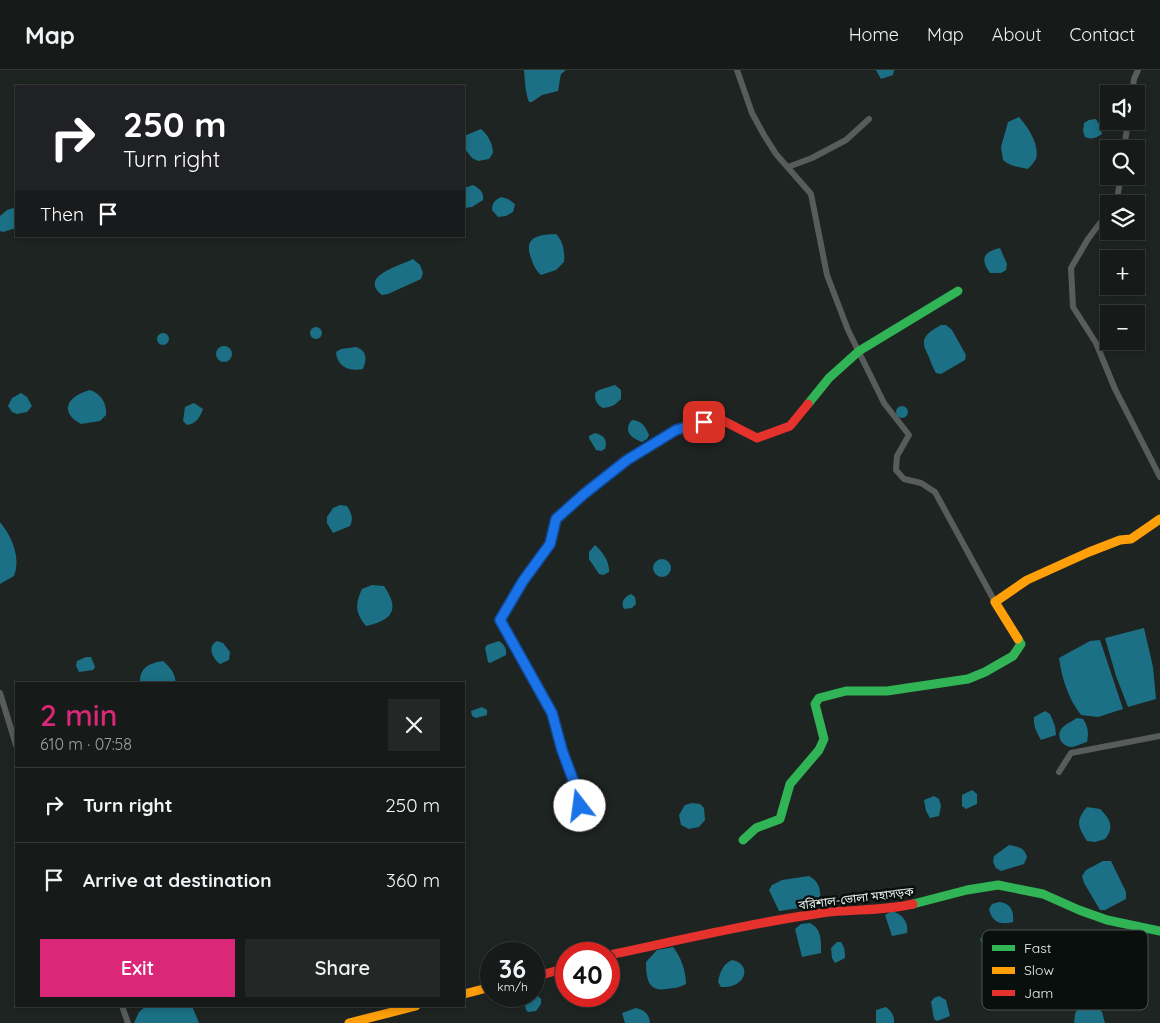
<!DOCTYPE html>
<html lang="en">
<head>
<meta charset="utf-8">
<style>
	:root { --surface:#161b19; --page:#232826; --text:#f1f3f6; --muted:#9ea1a2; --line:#353938; --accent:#db2777 }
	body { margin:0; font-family:Quicksand,"Noto Sans Bengali",sans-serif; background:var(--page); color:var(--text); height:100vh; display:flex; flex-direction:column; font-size:19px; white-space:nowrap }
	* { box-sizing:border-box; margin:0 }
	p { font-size:16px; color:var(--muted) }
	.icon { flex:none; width:28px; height:28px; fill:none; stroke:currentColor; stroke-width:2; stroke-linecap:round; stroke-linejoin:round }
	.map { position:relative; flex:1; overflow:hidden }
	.panel { position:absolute; left:15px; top:612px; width:450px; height:325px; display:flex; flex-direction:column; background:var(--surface); border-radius:0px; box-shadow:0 2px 8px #0003,0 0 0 1px var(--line) }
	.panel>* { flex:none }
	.hud { position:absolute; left:15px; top:15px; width:450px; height:152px; border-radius:0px; box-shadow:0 2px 8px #0003,0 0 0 1px var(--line); background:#202124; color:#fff; overflow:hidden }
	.controls { position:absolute; left:1100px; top:15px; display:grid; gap:10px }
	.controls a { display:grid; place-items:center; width:45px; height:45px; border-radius:0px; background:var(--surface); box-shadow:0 2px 8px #0003,0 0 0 1px var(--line); font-size:25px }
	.speed { position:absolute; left:480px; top:872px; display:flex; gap:10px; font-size:25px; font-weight:700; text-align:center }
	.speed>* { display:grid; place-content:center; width:65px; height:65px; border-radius:50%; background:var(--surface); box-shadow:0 2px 8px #0003,0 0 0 1px var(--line); line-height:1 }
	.speed small { font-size:12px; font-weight:400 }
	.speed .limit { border:8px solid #d22; background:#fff; color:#111 }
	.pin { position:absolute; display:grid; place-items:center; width:42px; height:42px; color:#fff; margin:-21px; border-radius:10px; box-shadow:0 2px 8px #0006 }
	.me { position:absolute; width:55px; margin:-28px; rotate:345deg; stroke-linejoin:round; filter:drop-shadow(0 0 4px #0008) }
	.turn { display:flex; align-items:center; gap:18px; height:105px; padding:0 25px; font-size:22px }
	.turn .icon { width:65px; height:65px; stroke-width:2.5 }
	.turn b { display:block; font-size:35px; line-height:42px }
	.then { display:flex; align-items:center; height:48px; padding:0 25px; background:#0003; gap:10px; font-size:19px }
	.round { display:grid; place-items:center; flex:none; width:52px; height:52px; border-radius:0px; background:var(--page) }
	.summary { display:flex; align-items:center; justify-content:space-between; height:85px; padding:0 25px }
	h1 { font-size:30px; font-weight:600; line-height:38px; color:var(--accent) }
	.button { display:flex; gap:10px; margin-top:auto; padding:10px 25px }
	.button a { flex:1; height:58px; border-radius:0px; background:var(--accent); color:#fff; font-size:20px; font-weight:600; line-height:58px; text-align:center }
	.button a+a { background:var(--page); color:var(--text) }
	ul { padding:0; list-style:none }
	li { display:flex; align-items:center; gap:15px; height:75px; padding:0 25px; border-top:1px solid var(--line) }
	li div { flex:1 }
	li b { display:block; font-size:19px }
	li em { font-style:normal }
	header { display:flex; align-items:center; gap:30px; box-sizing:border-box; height:70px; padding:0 25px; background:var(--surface); border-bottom:1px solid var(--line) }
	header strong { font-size:24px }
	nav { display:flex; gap:28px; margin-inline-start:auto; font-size:18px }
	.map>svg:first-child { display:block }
	.water { fill:#1b7085 }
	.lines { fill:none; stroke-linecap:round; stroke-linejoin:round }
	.street { stroke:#585d5b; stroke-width:6 }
	.fast { stroke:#30b455; stroke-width:9 }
	.slow { stroke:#ff9f0a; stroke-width:9 }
	.jam { stroke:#e5322d; stroke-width:9 }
	.route-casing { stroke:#114b97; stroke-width:12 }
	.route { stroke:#1a73e8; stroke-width:9 }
	.labels { text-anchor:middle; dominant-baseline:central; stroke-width:5; stroke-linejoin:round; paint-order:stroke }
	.street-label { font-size:12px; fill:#e9f1ed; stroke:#090f0d }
	.key { fill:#090f0d; stroke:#4c5350; stroke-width:1 }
	.key-label { font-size:14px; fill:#e9f1ed }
</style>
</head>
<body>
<header>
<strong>Map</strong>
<nav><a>Home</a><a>Map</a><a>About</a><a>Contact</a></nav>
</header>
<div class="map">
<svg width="1160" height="953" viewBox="0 0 1160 953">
	<rect width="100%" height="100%" fill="#1e2421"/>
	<path class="water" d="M524,0H566L561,4L558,21L542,25L532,32H529C525,21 525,11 524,0Z
		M876,0H894L893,5L881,9Z
		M1019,47C1028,57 1040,75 1036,89C1034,92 1031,96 1028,99C1019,97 1011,97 1003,90L1001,77L1008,52Z
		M1096,49L1099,54L1102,64C1096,68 1092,70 1085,67L1083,61L1084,53L1089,50Z
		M481,59C488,65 493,74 493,83L489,89L478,91L472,88L464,78V66Z
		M473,115C480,119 484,122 483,130L472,137L464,138V118Z
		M501,127L508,129L515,134L513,142L506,146L498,147L492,140C492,133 495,130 501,127Z
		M13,138L16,140V158L3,162L0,161V146L7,140Z
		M556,164C563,171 565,181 564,192L556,200L541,205C536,201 533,194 531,188C523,166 539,165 556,164Z
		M1000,178L1007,194L1006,200L1001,203H990C980,189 983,182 1000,178Z
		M413,189L420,195L423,203L421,209L388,224L382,225C358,206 400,196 413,189Z
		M941,255H946L952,260L966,285L965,290L941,304L936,303C933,298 931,293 929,287C919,269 924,265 941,255Z
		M310 263a6 6 0 1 1 12 0a6 6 0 1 1-12 0Z
		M157 269a6 6 0 1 1 12 0a6 6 0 1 1-12 0Z
		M216 284a8 8 0 1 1 16 0a8 8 0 1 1-16 0Z
		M356,277C367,281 367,288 363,299C350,302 337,297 336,282L341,279Z
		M615,315L621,320V329C615,335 612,337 603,338C596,334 595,330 595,323L599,320Z
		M90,320C101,324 107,333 106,345L100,351L81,354C58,341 68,326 90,320Z
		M21,323L27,327L32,336L27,342L17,344L12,342L8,336L12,328Z
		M194,333L203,339C200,347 196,354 187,355L183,351L185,337Z
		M896 342a6 6 0 1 1 12 0a6 6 0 1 1-12 0Z
		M632,350C642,351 645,356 649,365L647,369L642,372C630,368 623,360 632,350Z
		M595,363C603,365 608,369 605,379L601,381L596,380L589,368V366Z
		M340,435L347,436C351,443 354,448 350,456L333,463L327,453V447L333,438Z
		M0,452C12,467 21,487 14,506L0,514Z
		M595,475C602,481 610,492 609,502L603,505L599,504L589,489V482Z
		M653 498a9 9 0 1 1 18 0a9 9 0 1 1-18 0Z
		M372,515L384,516C400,540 393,550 366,556C355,543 355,534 362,519Z
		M631,524L635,527L636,534L632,538L624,539C620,531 625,527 631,524Z
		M1144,558L1153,597L1156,629L1128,637L1116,606L1105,568Z
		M1100,570L1123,639L1098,647L1081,645C1068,628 1062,609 1059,588L1090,571Z
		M217,571L223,573L230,582L229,590L220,594C212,588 207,576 217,571Z
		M499,571C504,574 507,579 506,585L490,593L488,592L485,578L487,575Z
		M86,587H91L95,597L93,600L79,602L76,596L77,591Z
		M163,591C171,598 175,603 176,614H140C139,597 150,593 163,591Z
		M482,637L487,640V645L476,648L472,646L471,641Z
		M1045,641L1050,644L1055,656L1056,665L1041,670C1037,663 1033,656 1034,647Z
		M1077,648L1083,649C1088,656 1089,663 1087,672C1083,673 1077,676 1072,677C1061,677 1055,664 1063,657C1067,653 1073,651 1077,648Z
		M972,720L977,724V734L966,739L962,736V725Z
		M934,726L939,729L941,736L939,746L930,748L926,741L924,730Z
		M692,733L700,734L704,738L705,750L699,757L689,759L681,755L679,745L685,735Z
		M1087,737L1100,739C1110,749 1115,757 1105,769L1095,772L1087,771C1078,757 1075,751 1087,737Z
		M1009,775C1019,777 1024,777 1027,787L1024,794L1001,801L996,798L993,792L994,786Z
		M1103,791H1111L1126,822V829L1105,840H1100L1084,813L1082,806L1086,800Z
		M809,806C821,812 821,823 820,835L779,841L769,820L772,815L782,810Z
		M999,832C1011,833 1014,841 1013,852C1001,855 992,853 989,839L992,834Z
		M892,841C902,844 909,852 907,863L892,866L885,845Z
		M810,853C822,859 821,871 821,883L802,887L795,859L801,854Z
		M990,863L994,864L997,867L998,874L988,880H985L980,869Z
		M837,872H841C845,878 845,882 845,888L835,893L832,888L831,878Z
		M673,877C681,887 686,901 686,914C679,918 674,918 666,919C648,922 646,908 646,892L657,880Z
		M732,890C753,894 746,919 721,917L718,912C720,902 723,894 732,890Z
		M534,924L537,925L541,929V934L536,941L528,942L526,940L524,930L526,926H534Z
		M939,926L946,930L950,946L937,951L934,949L931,932L934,928Z
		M1091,932L1102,942L1105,953H1074L1075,944L1080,934Z
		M146,936H192L199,953H134L139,942Z
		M886,937C891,941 895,946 894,953H876V940Z
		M636,938C645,940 649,944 650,953H625L622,943Z"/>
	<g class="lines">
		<path class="street" d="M737,0L752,43L764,65L776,84L811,124L827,205L848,260L884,333L909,365L897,386L896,400L904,409L921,413L935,422L995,532
			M1132,24L1134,9L1138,0
			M1124,79L1128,51
			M788,97L812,88L846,70L869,49
			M1114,134L1117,129L1121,106
			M1109,141L1088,169L1071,198L1073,237L1096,273L1115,319L1160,407
			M0,623L16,675
			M1059,702L1071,683L1160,666
			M122,936L128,953"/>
		<path class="fast" d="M808,334L829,308L859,281L958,221
			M582,747L579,726L562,680L552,643L500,550L523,511L550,474L556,449L596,414
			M743,770L756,758L780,749L790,714L819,680L824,669L815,634L819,628L846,621H887L968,609L985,602L1013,586L1021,574L1018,569
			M913,834L967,820L998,815L1043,824L1079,840L1107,850L1160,861"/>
		<path class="slow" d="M1018,569L995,532L1027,510L1089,482L1120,470L1131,469L1160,449
			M464,924L491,917
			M349,953L416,936"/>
		<path class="jam" d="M596,414L627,390L676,360L718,348L757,368L790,356L808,334
			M609,885C680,870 751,853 822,843C853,839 883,841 913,834
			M534,907L566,898"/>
	</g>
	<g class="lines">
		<defs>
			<path id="route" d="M580,736L579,726L562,680L552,643L500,550L523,511L550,474L556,449L584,424L627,390L676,360L704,352"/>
		</defs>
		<use href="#route" class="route-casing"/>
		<use href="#route" class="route"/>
	</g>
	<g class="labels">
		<g class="street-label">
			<text transform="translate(856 828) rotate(-7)">বরিশাল-ভোলা মহাসড়ক</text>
		</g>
	</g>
	<rect x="982" y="860" width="166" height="80" rx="8" class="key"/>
	<rect x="992" y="875" width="23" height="6" fill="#30b455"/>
	<rect x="992" y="897" width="23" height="7" fill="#ff9f0a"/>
	<rect x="992" y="920" width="23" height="6" fill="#e5322d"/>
	<g class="key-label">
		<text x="1024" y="883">Fast</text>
		<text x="1024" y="905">Slow</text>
		<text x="1024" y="928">Jam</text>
	</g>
</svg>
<div class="controls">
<a><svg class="icon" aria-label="sound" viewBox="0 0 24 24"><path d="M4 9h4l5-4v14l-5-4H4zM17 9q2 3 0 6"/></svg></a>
<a><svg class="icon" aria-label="search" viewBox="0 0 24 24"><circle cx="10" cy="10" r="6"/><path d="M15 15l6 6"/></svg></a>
<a><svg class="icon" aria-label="layers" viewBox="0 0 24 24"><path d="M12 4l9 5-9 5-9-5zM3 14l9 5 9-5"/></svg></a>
<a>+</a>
<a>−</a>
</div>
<div class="speed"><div>36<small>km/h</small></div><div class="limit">40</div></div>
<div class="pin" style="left:704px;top:352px;background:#d93025"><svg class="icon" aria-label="arrive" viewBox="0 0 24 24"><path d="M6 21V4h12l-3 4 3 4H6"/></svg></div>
<svg class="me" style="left:580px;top:736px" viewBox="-20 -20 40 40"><circle r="19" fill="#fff"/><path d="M0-13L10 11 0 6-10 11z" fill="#1a73e8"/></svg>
<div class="hud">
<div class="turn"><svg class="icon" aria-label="right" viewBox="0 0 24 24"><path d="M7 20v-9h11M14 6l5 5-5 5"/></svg><div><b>250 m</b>Turn right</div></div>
<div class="then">Then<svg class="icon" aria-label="arrive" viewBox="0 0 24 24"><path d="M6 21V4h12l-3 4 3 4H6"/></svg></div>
</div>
<section class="panel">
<div class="summary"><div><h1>2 min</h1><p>610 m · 07:58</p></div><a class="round"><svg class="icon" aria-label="close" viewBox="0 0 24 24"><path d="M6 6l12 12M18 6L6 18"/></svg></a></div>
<ul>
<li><svg class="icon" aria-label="right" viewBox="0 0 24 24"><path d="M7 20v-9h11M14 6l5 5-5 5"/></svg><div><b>Turn right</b></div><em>250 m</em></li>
<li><svg class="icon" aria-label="arrive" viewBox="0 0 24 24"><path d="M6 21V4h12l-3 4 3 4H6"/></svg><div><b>Arrive at destination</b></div><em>360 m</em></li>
</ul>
<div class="button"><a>Exit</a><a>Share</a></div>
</section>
</div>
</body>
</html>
